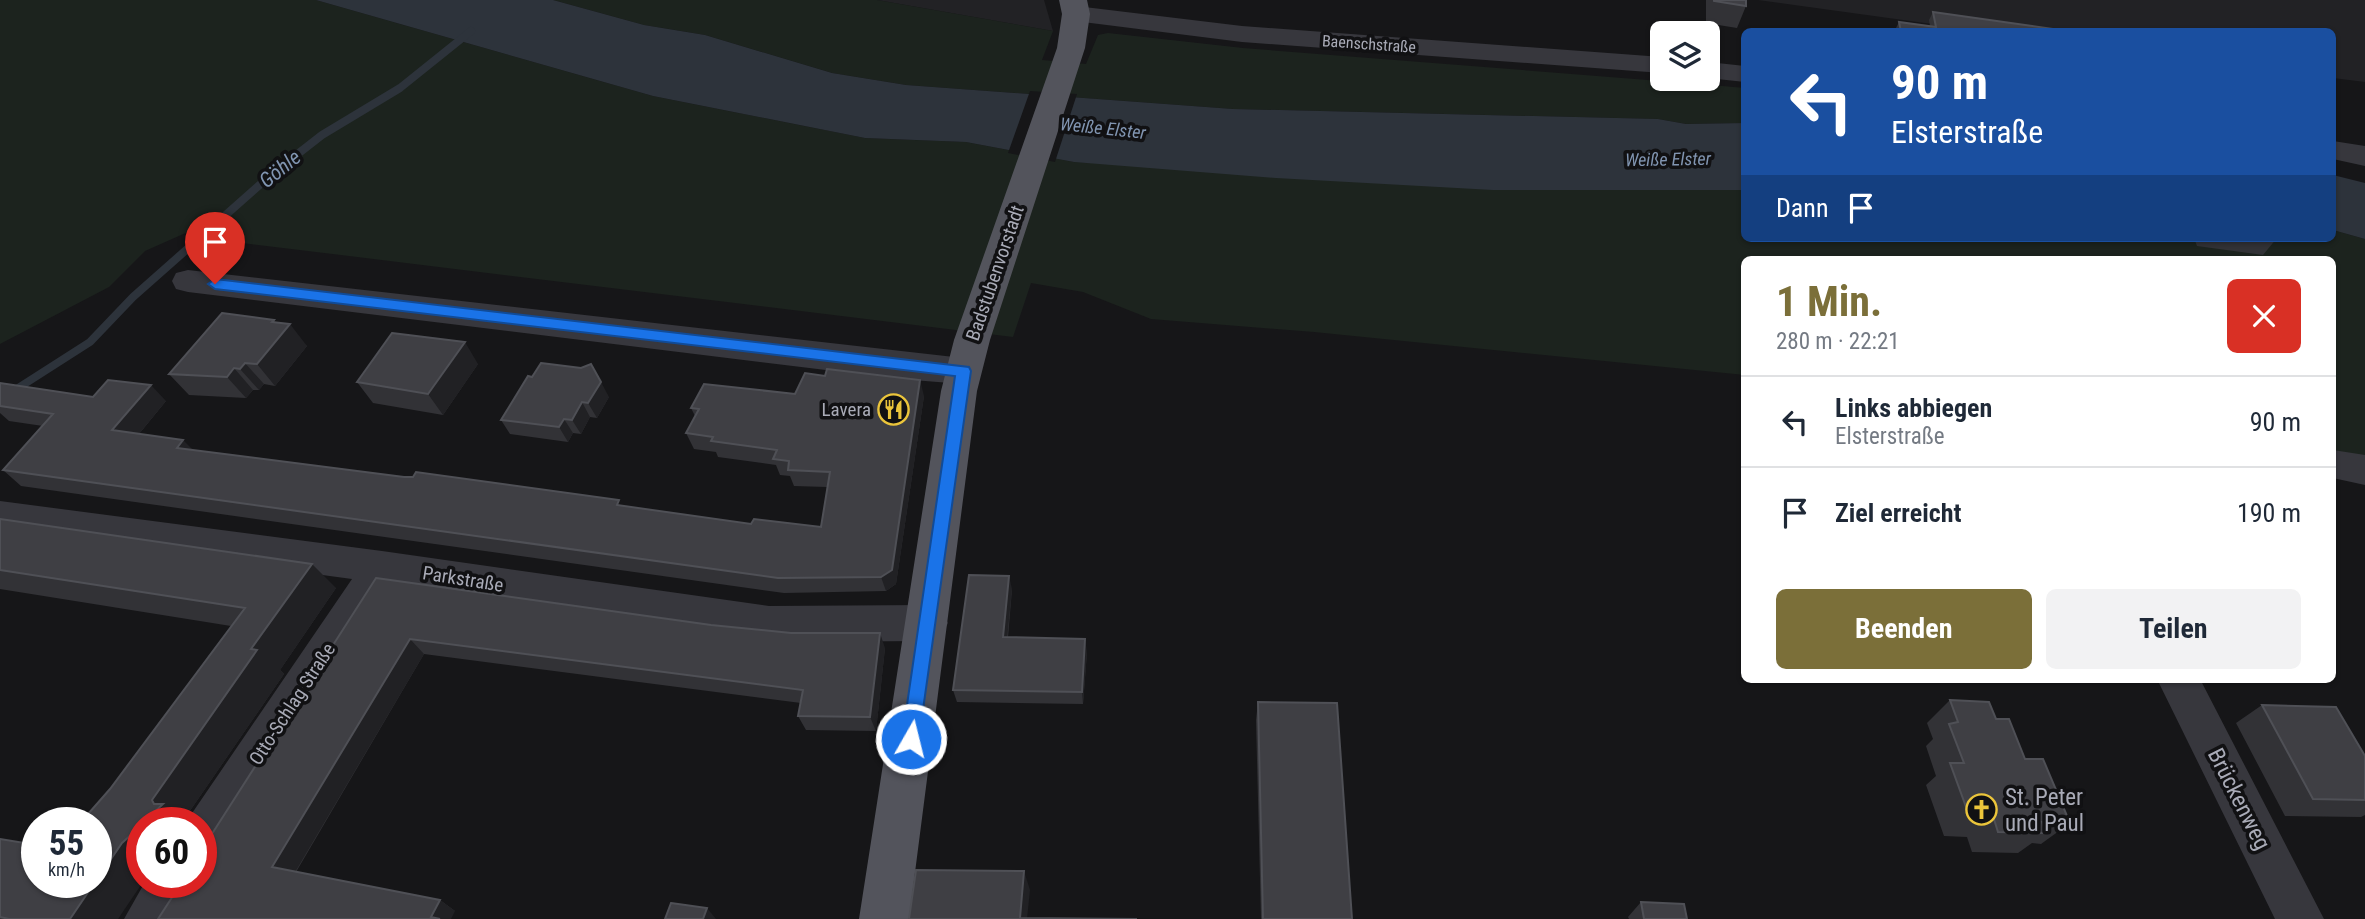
<!DOCTYPE html>
<html lang="de">
<head>
<meta charset="utf-8">
<style>
	:root { --surface:#fff; --page:#f2f2f3; --text:#1f2937; --muted:#747a83; --line:#e0e1e3; --accent:#7b6f39 }
	body { margin:0; font-family:"Roboto Condensed",sans-serif; background:var(--page); color:var(--text); height:100vh; display:flex; flex-direction:column; font-size:26px; white-space:nowrap }
	* { box-sizing:border-box; margin:0 }
	p { font-size:23px; color:var(--muted) }
	.icon { flex:none; width:38px; height:38px; fill:none; stroke:currentColor; stroke-width:2; stroke-linecap:round; stroke-linejoin:round }
	.map { position:relative; flex:1; overflow:hidden }
	.details { position:absolute; left:1741px; top:256px; width:595px; height:427px; display:flex; flex-direction:column; background:var(--surface); border-radius:10px; box-shadow:0 2px 5px #0004 }
	.details>* { flex:none }
	.banner { position:absolute; left:1741px; top:28px; width:595px; height:214px; border-radius:10px; box-shadow:0 2px 5px #0004; background:#1a4fa0; color:#fff; overflow:hidden }
	.buttons { position:absolute; left:1650px; top:21px; display:grid; gap:14px }
	.buttons a { display:grid; place-items:center; width:70px; height:70px; border-radius:10px; background:var(--surface); box-shadow:0 2px 5px #0004; font-size:35px }
	.speed { position:absolute; left:21px; top:807px; display:flex; gap:14px; font-size:35px; font-weight:700; text-align:center }
	.speed>* { display:grid; place-content:center; width:91px; height:91px; border-radius:50%; background:var(--surface); box-shadow:0 2px 5px #0004; line-height:1 }
	.speed small { font-size:18px; font-weight:400 }
	.speed .limit { border:10px solid #d22; background:#fff; color:#111 }
	.pin { position:absolute; display:grid; place-items:center; width:60px; height:60px; color:#fff; margin:-72px -30px; border-radius:50% 50% 50% 0; rotate:-45deg; box-shadow:0 0 7px #0007 }
	.pin .icon { rotate:45deg }
	.me { position:absolute; width:77px; margin:-38px; rotate:8deg; stroke-linejoin:round; filter:drop-shadow(0 0 5px #0008) }
	.turn { display:flex; align-items:center; gap:24px; height:147px; padding:0 35px; font-size:32px }
	.turn .icon { width:91px; height:91px; stroke-width:2.5 }
	.turn b { display:block; font-size:49px; line-height:60px }
	.then { display:flex; align-items:center; height:66px; padding:0 35px; background:#0003; gap:14px; font-size:26px }
	.round { display:grid; place-items:center; flex:none; width:74px; height:74px; border-radius:10px; background:var(--page) }
	.summary { display:flex; align-items:center; justify-content:space-between; height:119px; padding:0 35px }
	h1 { font-size:42px; font-weight:700; line-height:52px; color:var(--accent) }
	.primary-button { display:flex; gap:14px; margin-top:auto; padding:14px 35px }
	.primary-button a { flex:1; height:80px; border-radius:10px; background:var(--accent); color:#fff; font-size:28px; font-weight:700; line-height:80px; text-align:center }
	.primary-button a+a { background:var(--page); color:var(--text) }
	ul { padding:0; list-style:none }
	li { display:flex; align-items:center; gap:21px; height:91px; padding:0 35px; border-top:2px solid var(--line) }
	li div { flex:1 }
	li b { display:block; font-size:26px }
	li em { font-style:normal }
	.map>svg:first-child { display:block }
	.built { fill:#222225 }
	.green { fill:#1c231e }
	.water { fill:#2d333b }
	.pier { fill:#161618 }
	.lines { fill:none; stroke-linecap:round; stroke-linejoin:round }
	.stream-far1 { stroke:#2d333b; stroke-width:8 }
	.stream { stroke:#2d333b; stroke-width:10 }
	.minor { fill:#37373d; fill-rule:evenodd }
	.major { fill:#53545c; fill-rule:evenodd }
	.wall { fill:#323236 }
	.shaded-wall { fill:#212124 }
	.building { fill:#3f3f44; stroke:#4f5056; stroke-width:2 }
	.route { fill:#1a73e8; stroke:#114b97; stroke-width:2 }
	.labels { text-anchor:middle; dominant-baseline:central; stroke-width:7; stroke-linejoin:round; paint-order:stroke }
	.far-street-label { font-size:16px; fill:#a9abb7; stroke:#111113 }
	.far-water-label { font-size:18px; font-style:italic; fill:#8195b1; stroke:#111113 }
	.street-label { font-size:19px; fill:#a9abb7; stroke:#111113 }
	.poi-label { font-size:19px; fill:#a9abb7; stroke:#111113; text-anchor:end }
	.water-label { font-size:21px; font-style:italic; fill:#8195b1; stroke:#111113 }
	.near-poi-label { font-size:23px; fill:#a9abb7; stroke:#111113; text-anchor:start }
	.near-street-label { font-size:23px; fill:#a9abb7; stroke:#111113 }
</style>
</head>
<body>
<div class="map">
<svg width="2365" height="919" viewBox="0 0 2365 919">
	<rect width="100%" height="100%" fill="#161618"/>
	<path class="built" d="M877,0H1044L1053,31Z
		M1758,0H2365V82L2333,78V32H1990Z"/>
	<path class="green" d="M0,0H316L653,96L865,138L966,142L1074,162L1745,190V238H2333V230L2365,239V458L2333,452V259H1745V375L1314,332L1151,319L1083,292L1031,283L1013,337L218,240L190,231L145,251L109,287L0,344Z
		M553,0H877L1053,31L1042,60L1086,64L1098,35L1108,33L1243,48L1711,85L1745,88V123L1686,124L1658,119L1233,109L906,85L832,73L705,35L644,25Z"/>
	<path class="water" d="M316,0H553L644,25L705,35L832,73L906,85L1233,109L1658,119L1686,124L1745,123V190H1493L1276,178L1074,162L966,142L865,138L653,96Z
		M2333,175L2365,183V239L2333,230Z"/>
	<path class="pier" d="M1030,91L1077,94L1055,162L1008,153Z"/>
	<g class="lines">
		<path class="stream-far1" d="M0,394L15,390L90,342L133,297L272,174L322,135L400,88L471,31"/>
		<path class="stream" d="M0,394L4,393"/>
		<path class="minor" d="M1076,6L1242,26L1662,57V73L1242,42L1067,20L1063,14L1067,8Z
			M1708,62L1745,66V82L1708,78Z
			M2333,141L2365,146V166L2333,159Z
			M188,270L963,358L975,362L980,371L975,380L963,384L900,379L188,292L176,289L172,281L176,273Z
			M2333,450L2365,455V485L2333,478Z
			M0,501L382,551L769,606L928,605L942,611L948,623L942,635L928,641L769,642L392,585L217,856L201,862V822H186L352,579L0,531Z
			M2157,679H2200L2324,919H2275Z
			M145,882H196L176,919H124Z"/>
		<path class="major" d="M1059,0H1087L1090,14L1085,48L990,340L977,391L909,919H859L941,391L954,340L1057,48L1062,14Z"/>
	</g>
	<path class="wall" d="M1706,0H1746V6L1737,28L1706,23Z
		M1933,12L2074,32H1895V30L1899,22L1930,26L1929,20Z
		M2194,238H2277L2263,255L2197,246Z
		M276,323L307,346L275,386L264,384L259,390H253L246,398L189,395L169,374Z
		M478,364L443,415L373,403L357,382Z
		M0,383L93,397L166,401L139,434L192,450L623,506L751,524L821,527L827,487L794,486L790,476L780,475L776,465L718,457L716,452L694,449L686,433L695,416L691,408L795,394L924,396L896,584L886,591L784,593L21,486L3,470L43,426L9,421L0,413Z
		M609,397L597,418L590,417L581,434L573,433L568,442L510,434L501,420Z
		M0,519L336,588L280,670L284,674L185,818L192,822H142L118,919H0V839L37,882L110,789L231,626L0,589Z
		M376,578L711,625L885,648L876,731L806,730L798,716L801,703L424,654L296,872L440,900L455,911L158,919Z
		M1012,589L1008,637L1087,652L1083,704L957,702L953,690Z
		M1950,700L1996,719L2070,823L2041,844L2032,843L2018,853L1972,852L1967,837L1944,836L1926,785L1936,776L1926,746L1933,739L1927,723Z
		M1258,702L1352,919H1261L1256,720Z
		M2262,705L2365,756V815L2361,817L2285,816L2236,723Z
		M1641,902L1687,919H1629L1628,917Z"/>
	<path class="shaded-wall" d="M274,320L284,332L290,324L307,346L275,386L257,364L272,322Z
		M465,342L478,364L443,415L428,394Z
		M245,363L264,384L259,390L240,369Z
		M234,368L253,390L246,398L227,377Z
		M920,380L924,396L896,584L886,591L881,577Z
		M601,382L609,397L597,418L588,403Z
		M151,385L166,401L129,446L112,430Z
		M582,402L590,417L581,434L572,420Z
		M564,419L573,433L568,442L559,427Z
		M183,440L199,456L177,448Z
		M312,564L336,588L280,670L284,674L185,818L192,822H144L154,804L152,800L251,649Z
		M1009,576L1012,589L1006,650L1003,637Z
		M880,633L885,648L876,731L870,717Z
		M410,639L424,654L291,879L272,867Z
		M1085,639L1087,652L1083,704L1082,692Z
		M142,825V882H143L118,919H70L122,843Z
		M1024,871L1030,890L1027,919L1020,918Z
		M440,900L455,911L451,919H434L431,917Z
		M707,908L716,919H703Z"/>
	<path class="building" d="M1714,0H1746V6L1714,1Z
		M1933,12L2074,32H1901L1899,22L1936,27Z
		M222,313L274,320L272,322L290,324L257,364L245,363L240,369L234,368L227,377L169,374Z
		M392,333L465,342L428,394L357,382Z
		M541,363L581,368L591,364L601,382L588,403L582,402L572,420L564,419L559,427L501,420L528,376L532,377Z
		M827,369L920,380L892,570L881,577L778,578L3,470L53,414L0,406V383L93,397L108,380L151,385L112,430L183,440L177,448L404,477H413L416,472L619,500L617,505L751,524L754,519L821,527L830,472L788,470L789,461L773,459L777,450L711,441L713,437L686,433L699,409L691,408L704,384L795,394L805,373L825,376Z
		M0,519L312,564L251,649L257,650L152,800L154,804H163L144,822H142V825L122,843L96,881V822H81L110,789L245,608L0,570Z
		M969,575L1009,576L1003,637L1085,639L1082,692L953,690Z
		M376,578L711,625L791,633H880L870,717L798,716L803,690L410,639L272,867L440,900L431,917L440,919H158L182,882H201V851Z
		M1950,700L1989,702L1996,719H2009L2025,759H2043L2070,823L2042,822L2046,833L1998,832L1993,816L1969,815L1950,763H1964L1949,724L1958,722Z
		M1258,702L1337,703L1352,919H1263Z
		M2262,705L2336,707L2365,756V800L2313,799Z
		M0,839L37,845V882H95L70,919H9L0,917Z
		M916,870L1024,871L1020,918L1137,919H909Z
		M1641,902L1684,904L1687,919H1644Z
		M671,903L707,908L703,919H665Z"/>
	<path class="route" d="M215,279L969,367L971,371L918,745L911,748L905,745L902,739L955,376L215,289L208,284Z"/>
	<defs>
		<symbol id="restaurant-ring" viewBox="-11 -11 22 22"><circle r="9.5" fill="#111113" stroke="#ebc53b" stroke-width="1.5"/><path d="M-5-6h1v4h1v-4h1v4h1v-4h1v5L-1.5 .5V6h-2V.5L-5-1ZM5-6V6H3V1.5H1.5Q1.5-4 5-6Z" fill="#ebc53b"/></symbol>
		<symbol id="church-ring" viewBox="-11 -11 22 22"><circle r="9.5" fill="#111113" stroke="#ebc53b" stroke-width="1.5"/><path d="M-1.2-6h2.4v3.5h3.3v2.4h-3.3V6h-2.4V-.1h-3.3v-2.4h3.3Z" fill="#ebc53b"/></symbol>
	</defs>
	<g fill-rule="evenodd">
		<use href="#restaurant-ring" x="876" y="392" width="35" height="35"/>
		<use href="#church-ring" x="1964" y="792" width="35" height="35"/>
	</g>
	<g class="labels">
		<g class="far-street-label">
			<text transform="translate(1369 44) rotate(4)">Baenschstraße</text>
		</g>
		<g class="far-water-label">
			<text transform="translate(1103 128) rotate(6)">Weiße Elster</text>
			<text transform="translate(1668 159) rotate(-1)">Weiße Elster</text>
		</g>
		<g class="street-label">
			<text transform="translate(995 273) rotate(-71)">Badstubenvorstadt</text>
			<text transform="translate(463 579) rotate(9)">Parkstraße</text>
			<text transform="translate(292 704) rotate(-57)">Otto-Schlag Straße</text>
		</g>
		<g class="poi-label">
			<text x="871" y="409">Lavera</text>
		</g>
		<g class="water-label">
			<text transform="translate(280 169) rotate(-39)">Göhle</text>
		</g>
		<g class="near-poi-label">
			<text x="2005" y="797">St. Peter<tspan x="2005" dy="26">und Paul</tspan></text>
		</g>
		<g class="near-street-label">
			<text transform="translate(2239 799) rotate(63)">Brückenweg</text>
		</g>
	</g>
</svg>
<div class="buttons">
<a><svg class="icon" aria-label="layers" viewBox="0 0 24 24"><path d="M12 4l9 5-9 5-9-5zM3 14l9 5 9-5"/></svg></a>
</div>
<div class="speed"><div>55<small>km/h</small></div><div class="limit">60</div></div>
<div class="pin" style="left:215px;top:284px;background:#d93025"><svg class="icon" aria-label="arrive" viewBox="0 0 24 24"><path d="M6 21V4h12l-3 4 3 4H6"/></svg></div>
<svg class="me" style="left:911px;top:739px" viewBox="-20 -20 40 40"><circle r="17" fill="#1a73e8" stroke="#fff" stroke-width="3"/><path d="M0-11L8 9 0 5-8 9z" fill="#fff"/></svg>
<div class="banner">
<div class="turn"><svg class="icon" aria-label="left" viewBox="0 0 24 24"><path d="M17 20v-9H6M10 6l-5 5 5 5"/></svg><div><b>90 m</b>Elsterstraße</div></div>
<div class="then">Dann<svg class="icon" aria-label="arrive" viewBox="0 0 24 24"><path d="M6 21V4h12l-3 4 3 4H6"/></svg></div>
</div>
<section class="details">
<div class="summary"><div><h1>1 Min.</h1><p>280 m · 22:21</p></div><a class="round" style="background:#d93025;color:#fff"><svg class="icon" aria-label="close" viewBox="0 0 24 24"><path d="M6 6l12 12M18 6L6 18"/></svg></a></div>
<ul>
<li><svg class="icon" aria-label="left" viewBox="0 0 24 24"><path d="M17 20v-9H6M10 6l-5 5 5 5"/></svg><div><b>Links abbiegen</b><p>Elsterstraße</p></div><em>90 m</em></li>
<li><svg class="icon" aria-label="arrive" viewBox="0 0 24 24"><path d="M6 21V4h12l-3 4 3 4H6"/></svg><div><b>Ziel erreicht</b></div><em>190 m</em></li>
</ul>
<div class="primary-button"><a>Beenden</a><a>Teilen</a></div>
</section>
</div>
</body>
</html>
